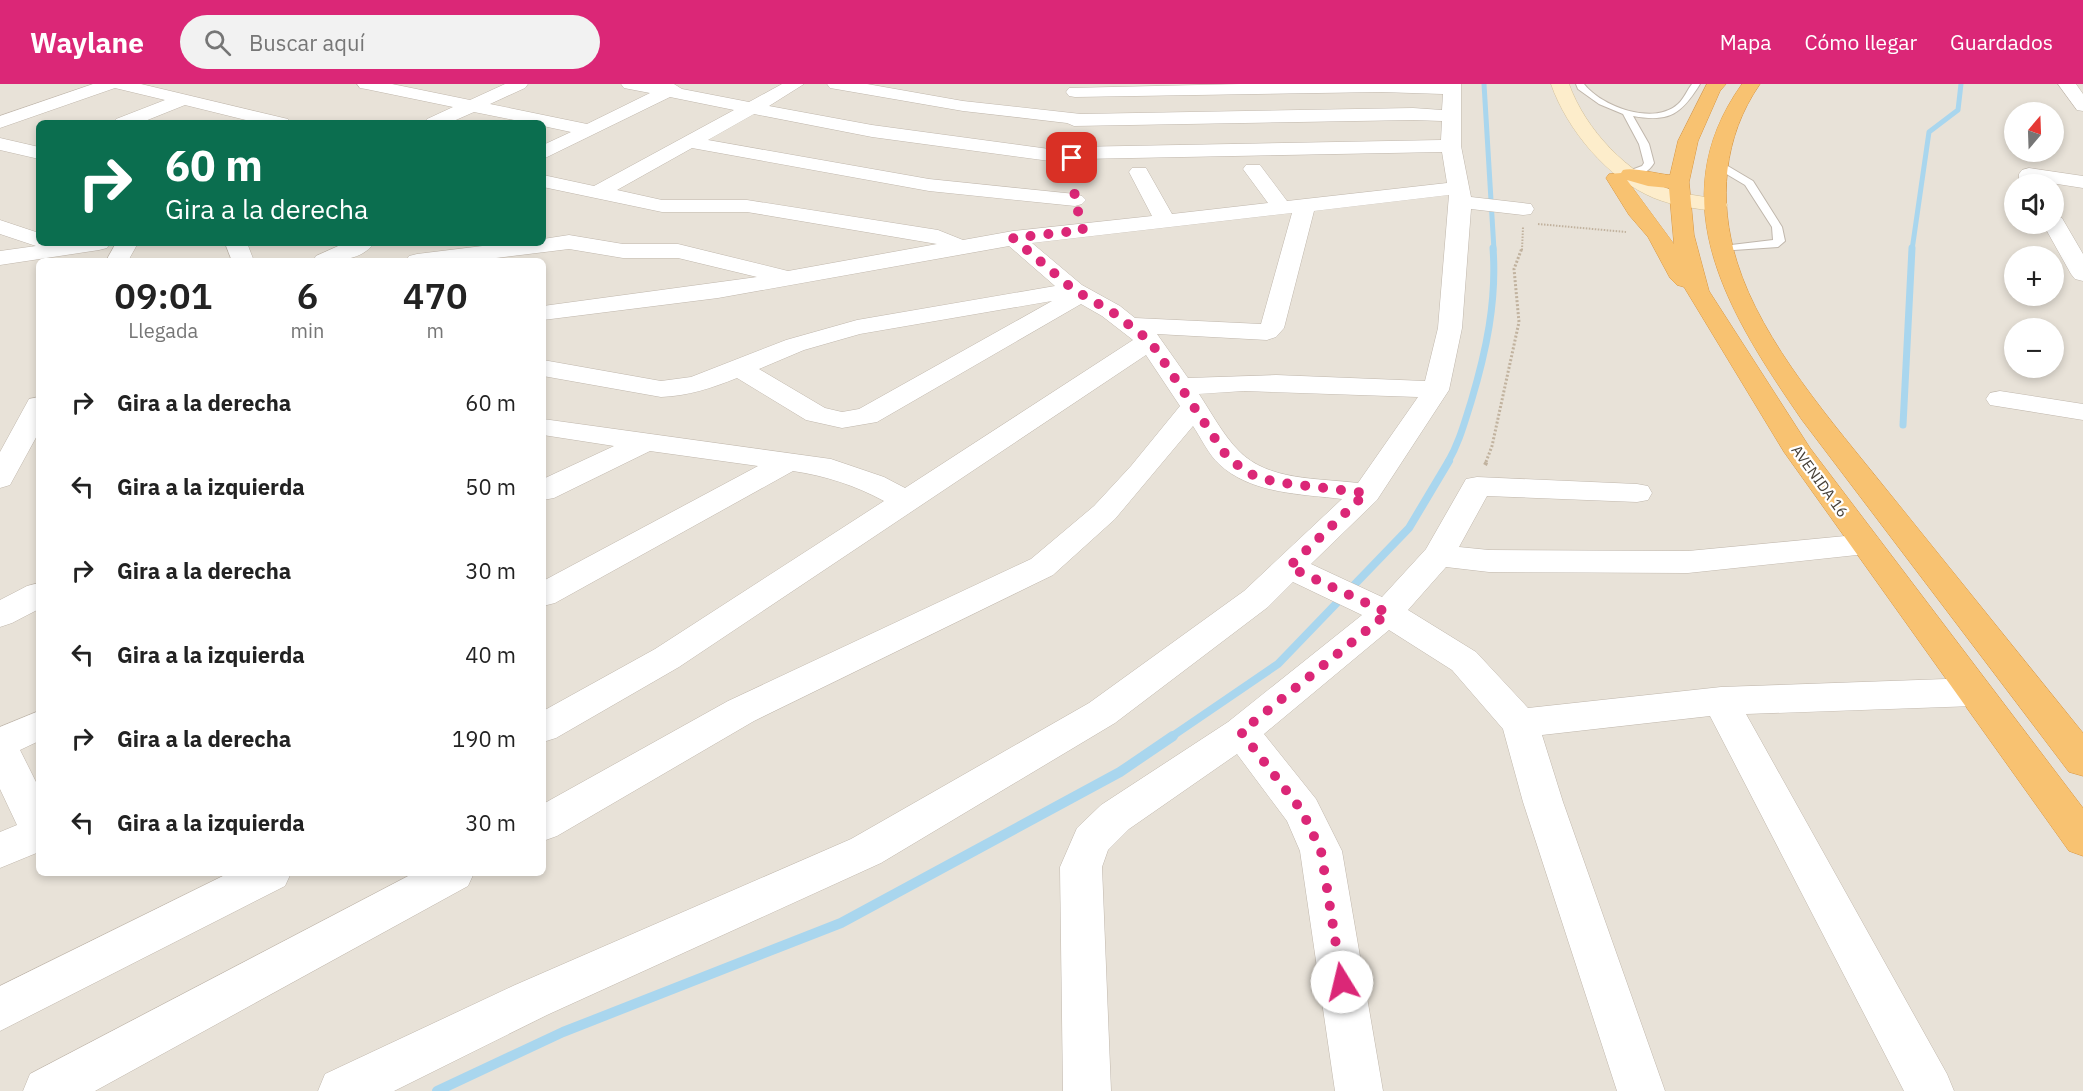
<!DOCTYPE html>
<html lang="es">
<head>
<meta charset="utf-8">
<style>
	:root { --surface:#fff; --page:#f2f2f2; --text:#222; --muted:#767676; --accent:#db2777 }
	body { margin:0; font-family:"IBM Plex Sans",sans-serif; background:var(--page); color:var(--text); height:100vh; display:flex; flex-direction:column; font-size:22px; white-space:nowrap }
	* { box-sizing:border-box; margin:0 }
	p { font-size:20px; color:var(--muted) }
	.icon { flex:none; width:33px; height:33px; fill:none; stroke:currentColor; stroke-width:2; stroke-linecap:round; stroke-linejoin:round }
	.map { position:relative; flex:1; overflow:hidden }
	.sheet { position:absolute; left:36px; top:174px; width:510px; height:618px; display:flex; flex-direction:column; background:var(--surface); border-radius:9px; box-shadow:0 3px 9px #0003 }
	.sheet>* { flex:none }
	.guide { position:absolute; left:36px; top:36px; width:510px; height:126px; border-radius:9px; box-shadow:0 3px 9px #0003; background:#0b6e4f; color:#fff; overflow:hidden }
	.needle { width:39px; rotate:19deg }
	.fabs { position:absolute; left:2004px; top:18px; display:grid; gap:12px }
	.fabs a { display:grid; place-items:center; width:60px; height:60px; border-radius:50%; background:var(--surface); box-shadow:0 3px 9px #0003; font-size:30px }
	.pin { position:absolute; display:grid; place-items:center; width:51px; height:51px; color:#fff; margin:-26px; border-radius:12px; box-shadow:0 3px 9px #0006 }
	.me { position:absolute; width:66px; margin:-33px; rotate:351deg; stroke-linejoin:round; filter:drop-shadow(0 0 4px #0008) }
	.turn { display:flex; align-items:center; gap:21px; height:126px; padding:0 30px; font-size:27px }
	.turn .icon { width:78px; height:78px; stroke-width:2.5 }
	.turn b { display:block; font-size:42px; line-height:51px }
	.eta { display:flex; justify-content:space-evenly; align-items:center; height:102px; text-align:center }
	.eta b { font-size:36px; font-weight:600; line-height:42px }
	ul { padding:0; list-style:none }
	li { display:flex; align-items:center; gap:18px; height:84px; padding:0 30px }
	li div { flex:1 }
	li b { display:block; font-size:22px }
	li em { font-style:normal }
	header { display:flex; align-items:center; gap:36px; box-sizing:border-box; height:84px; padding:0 30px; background:var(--accent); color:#fff }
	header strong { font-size:28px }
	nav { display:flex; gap:33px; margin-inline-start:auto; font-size:21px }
	.search { width:420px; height:54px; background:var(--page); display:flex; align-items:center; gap:15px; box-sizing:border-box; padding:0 21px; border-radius:33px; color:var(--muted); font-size:22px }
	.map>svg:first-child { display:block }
	.residential { fill:#e8e2d8; fill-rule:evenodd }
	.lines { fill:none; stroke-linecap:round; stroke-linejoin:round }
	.stream-far3 { stroke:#a9d6ee; stroke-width:5 }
	.stream-far2 { stroke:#a9d6ee; stroke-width:7 }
	.stream-far1 { stroke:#a9d6ee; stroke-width:8 }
	.stream { stroke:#a9d6ee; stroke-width:10 }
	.lane-casing { stroke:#c0b7ac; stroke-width:2 }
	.street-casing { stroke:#c0b7ac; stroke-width:1 }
	.secondary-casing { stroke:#d2c09b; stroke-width:1 }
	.highway-casing { stroke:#d89640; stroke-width:1 }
	.path-far2 { stroke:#c1b29e; stroke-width:2; stroke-dasharray:1.5 1.5; stroke-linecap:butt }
	.path-far1 { stroke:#c1b29e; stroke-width:3; stroke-dasharray:2 2; stroke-linecap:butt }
	.path { stroke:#c1b29e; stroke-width:4; stroke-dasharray:3 3; stroke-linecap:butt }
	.lane { fill:#fff; fill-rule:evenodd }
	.street { fill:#fff; fill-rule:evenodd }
	.secondary { fill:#fdedcb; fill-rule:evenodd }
	.highway { fill:#f8c271; fill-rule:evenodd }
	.route { stroke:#db2777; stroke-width:10; stroke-dasharray:0 18 }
	.labels { text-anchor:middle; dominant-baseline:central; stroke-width:4.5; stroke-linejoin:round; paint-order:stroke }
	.street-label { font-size:15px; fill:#484138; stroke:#fff }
</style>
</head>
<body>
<header>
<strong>Waylane</strong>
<div class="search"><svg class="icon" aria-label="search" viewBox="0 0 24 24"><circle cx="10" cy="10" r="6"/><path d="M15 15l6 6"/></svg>Buscar aquí</div>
<nav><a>Mapa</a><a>Cómo llegar</a><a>Guardados</a></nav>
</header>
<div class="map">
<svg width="2083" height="1007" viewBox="0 0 2083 1007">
	<rect width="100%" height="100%" fill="#f4f0ea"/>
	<path class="residential" d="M0,0H2083V1007H0ZM2014,28H2054V68H2014ZM39,39H543V159H39ZM2014,100H2054V140H2014ZM2014,172H2054V212H2014ZM39,177H543V789H39ZM2014,244H2054V284H2014Z"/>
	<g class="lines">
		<path class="stream-far3" d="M1484,0L1494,166
			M1912,166L1929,48L1958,26L1961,0"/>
		<path class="stream-far2" d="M1903,341L1912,164
			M1448,378C1459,359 1464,340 1471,318C1486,268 1497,217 1493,164"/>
		<path class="stream-far1" d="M1171,653L1278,580L1409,444L1449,377"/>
		<path class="stream" d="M437,1007L563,948L841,839L1120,688L1173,652"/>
		<defs>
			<path id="lane" d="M1576,0H1584C1602,23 1654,42 1678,20C1684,15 1687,6 1692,0H1700C1682,29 1670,39 1633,32L1649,60L1654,79C1649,88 1637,94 1626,92V88L1642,82L1644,79L1639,60L1623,30L1599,20L1578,5Z
				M1713,78H1721L1753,97L1782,143L1785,157L1778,163L1719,167L1717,165L1723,162L1773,156L1772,143L1745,101L1713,82Z"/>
			<path id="street" d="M93,0H141L288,35L290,39H258L185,21L140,39H114L116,35L165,16L115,4L0,44V32Z
				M357,0H392L470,16L505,0H528L525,4L490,20L587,40L650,9L624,4L621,0H674L682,5L749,18L782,0H804L769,22L872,41L1064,67L1072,63L1441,56L1442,37L1413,36L1074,42L1067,39L963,27L836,5L830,4L827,0H867L963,17L1081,30L1413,24L1442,26L1443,10L1381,8L1075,13L1069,12L1066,8L1069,4L1241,0H1461V62L1471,113L1523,119L1531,120L1534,125L1531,130L1523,131L1471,125L1462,244L1449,306L1377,416L1311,480L1382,513L1426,465L1466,395L1477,393L1637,400L1648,402L1652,409L1648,416L1637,418L1487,412L1459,463L1489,466L1688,467L1866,450L1877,453L1882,460L1877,467L1866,470L1688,489L1489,488L1446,483L1408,526L1476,568L1528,624L1721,603L1974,594L1987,598L1992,608L1987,618L1974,622L1746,630L1947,990L1954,1007H1904L1710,632L1542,651L1563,718L1665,1007H1617L1523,718L1503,645L1452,586L1389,546L1264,650L1316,715L1342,767L1383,1007H1335L1300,767L1287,737L1237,670L1129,745L1108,766L1102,783L1111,1007H1063L1060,783L1077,744L1101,721L1228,638L1362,531L1293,498L1268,523L1115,639L881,779L547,931L394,1007H318L325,990L515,901L851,755L1089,619L1244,507L1342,415C1301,410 1251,410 1219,380C1209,371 1201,354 1193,342L1115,435L1053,491L754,637L557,752L543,757V720L728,617L1031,475L1094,422L1131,382L1180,322L1146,271L679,583L556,654L543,658V627L655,565L884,417C854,401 826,392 793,387L555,519L543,522V497L758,382L650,367L554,414L543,416V395L614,362L543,351V335L831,375L884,393L905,404L1133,256L1102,232L1081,220L877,338L842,344L806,336L737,294C712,304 688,312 661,313L543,292V276L661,297L691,293L786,256L857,236L1055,202L1009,162L718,214L543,236V222L757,193L678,174H623L569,165L472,177H406L409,172L417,170L507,159H543V155L569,151L623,160H678L788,187L937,160L747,128H662L543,103V91L594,102L734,26L670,13L543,75V61L571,48L543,42V39H529L474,28L449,39H425L427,35L453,23L366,5L360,4ZM754,30L872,53L1072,80L1079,78L1081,75L1442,68L1447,99L1287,117L1260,81H1246L1243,85L1268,119L1172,130L1146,84H1132L1129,88L1152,132L1013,147L963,156L938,146L747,116H662L617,106L692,64L929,107L1075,122L1082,120L1086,116L1082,112L1075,110L929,95L708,56ZM1449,111L1438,244L1425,297L1276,291L1188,294L1157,250L1267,256L1276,253L1284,244L1314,127ZM1292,129L1261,240L1135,234L1120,222L1082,201L1032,159ZM1052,217L859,325L842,328L825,324L759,285L804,266L860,250ZM1244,307L1418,313L1358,399C1319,394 1268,397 1239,367C1223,351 1211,328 1199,310Z
				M2058,0H2076L2083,10V27L2077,26Z
				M0,54L39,63V75L0,66Z
				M2029,84L2083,92V104L2038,97L2037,100H2019V90L2022,86Z
				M2054,132L2062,134L2083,170V197L2075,195L2071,190L2043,140H2054Z
				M0,136L39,149V159H110L107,164L99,166L0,181V167L36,162L0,150Z
				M116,159H138L128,177H106Z
				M225,159H247L254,177H232Z
				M345,159H374C361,178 333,177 313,177L316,172Z
				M2000,307L2083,320V336L1990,321L1986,315L1990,309Z
				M39,313V348L10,401L0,404V368L29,315Z
				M39,499V525L12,539L0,543V516L27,502Z
				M39,627V657L20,666L39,704V768L0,784V748L17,741L0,705V643Z
				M229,789H291L285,802L0,947V902Z
				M414,789H474L468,802L95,1007H23L30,990Z"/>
			<path id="secondary" d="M1551,0H1569C1585,45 1628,91 1674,107C1690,112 1708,112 1724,117L1728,121L1724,125L1717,127C1696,125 1674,122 1654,114C1608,95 1567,46 1551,0Z"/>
			<path id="highway" d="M1707,0H1726L1720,7L1698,57L1689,98L1694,151L1709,207L1810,364L2083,724V772L2069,767L1784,368L1684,203L1677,201L1670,194L1648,153L1629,131L1606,94L1609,90L1621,89L1623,86C1633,83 1657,90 1670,91L1678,57ZM1627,96L1648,102L1669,104L1674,160Z
				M1742,0H1760C1723,53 1718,117 1737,178C1762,259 1834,340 1886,405C1952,486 2017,568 2083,649V692L2069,688L1802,336C1732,234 1657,119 1742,0Z"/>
		</defs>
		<use href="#lane" class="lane-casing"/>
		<use href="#street" class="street-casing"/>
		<use href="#secondary" class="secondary-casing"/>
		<use href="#highway" class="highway-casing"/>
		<path class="path-far2" d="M1538,140L1626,148
			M1522,166L1523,143"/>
		<path class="path-far1" d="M1486,378L1492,362L1519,238L1514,185L1522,164"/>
		<path class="path" d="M1485,381L1487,377"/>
		<use href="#lane" class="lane"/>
		<use href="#street" class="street"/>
		<use href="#secondary" class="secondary"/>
		<use href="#highway" class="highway"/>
	</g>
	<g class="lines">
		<path class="route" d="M1072,74L1075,116L1083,146L1013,154L1074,206L1111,227L1150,257L1228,374L1250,390L1275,398L1366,409L1289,483L1388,529L1241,648L1302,727L1321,767L1342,898"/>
	</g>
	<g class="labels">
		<g class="street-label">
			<text transform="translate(1820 397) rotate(54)">AVENIDA 16</text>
		</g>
	</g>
</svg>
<div class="fabs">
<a><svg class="needle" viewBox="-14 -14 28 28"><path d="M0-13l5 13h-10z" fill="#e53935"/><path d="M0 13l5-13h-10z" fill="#767676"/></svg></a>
<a><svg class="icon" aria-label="sound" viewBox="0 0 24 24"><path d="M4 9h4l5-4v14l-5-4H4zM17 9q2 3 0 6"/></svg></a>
<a>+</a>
<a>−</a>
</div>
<div class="pin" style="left:1072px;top:74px;background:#d93025"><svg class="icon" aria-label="arrive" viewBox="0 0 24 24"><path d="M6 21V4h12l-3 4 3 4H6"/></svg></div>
<svg class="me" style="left:1342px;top:898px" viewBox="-20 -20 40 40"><circle r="19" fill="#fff"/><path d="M0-13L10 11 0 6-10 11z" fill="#db2777"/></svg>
<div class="guide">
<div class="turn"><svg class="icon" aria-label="right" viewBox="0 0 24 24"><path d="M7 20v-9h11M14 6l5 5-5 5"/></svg><div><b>60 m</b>Gira a la derecha</div></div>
</div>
<section class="sheet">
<div class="eta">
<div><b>09:01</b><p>Llegada</p></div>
<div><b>6</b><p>min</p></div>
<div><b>470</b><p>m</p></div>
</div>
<ul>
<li><svg class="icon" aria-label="right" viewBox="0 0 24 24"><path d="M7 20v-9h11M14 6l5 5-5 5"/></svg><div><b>Gira a la derecha</b></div><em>60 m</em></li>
<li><svg class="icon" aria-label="left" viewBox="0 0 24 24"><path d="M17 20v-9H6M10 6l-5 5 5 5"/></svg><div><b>Gira a la izquierda</b></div><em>50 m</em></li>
<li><svg class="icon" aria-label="right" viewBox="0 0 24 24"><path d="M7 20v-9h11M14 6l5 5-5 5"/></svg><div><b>Gira a la derecha</b></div><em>30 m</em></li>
<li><svg class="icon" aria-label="left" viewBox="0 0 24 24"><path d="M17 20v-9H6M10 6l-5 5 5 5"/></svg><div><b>Gira a la izquierda</b></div><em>40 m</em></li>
<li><svg class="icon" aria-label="right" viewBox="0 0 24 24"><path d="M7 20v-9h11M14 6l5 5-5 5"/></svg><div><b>Gira a la derecha</b></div><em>190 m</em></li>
<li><svg class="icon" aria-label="left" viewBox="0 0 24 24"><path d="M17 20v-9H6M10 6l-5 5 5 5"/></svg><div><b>Gira a la izquierda</b></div><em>30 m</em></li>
</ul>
</section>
</div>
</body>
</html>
